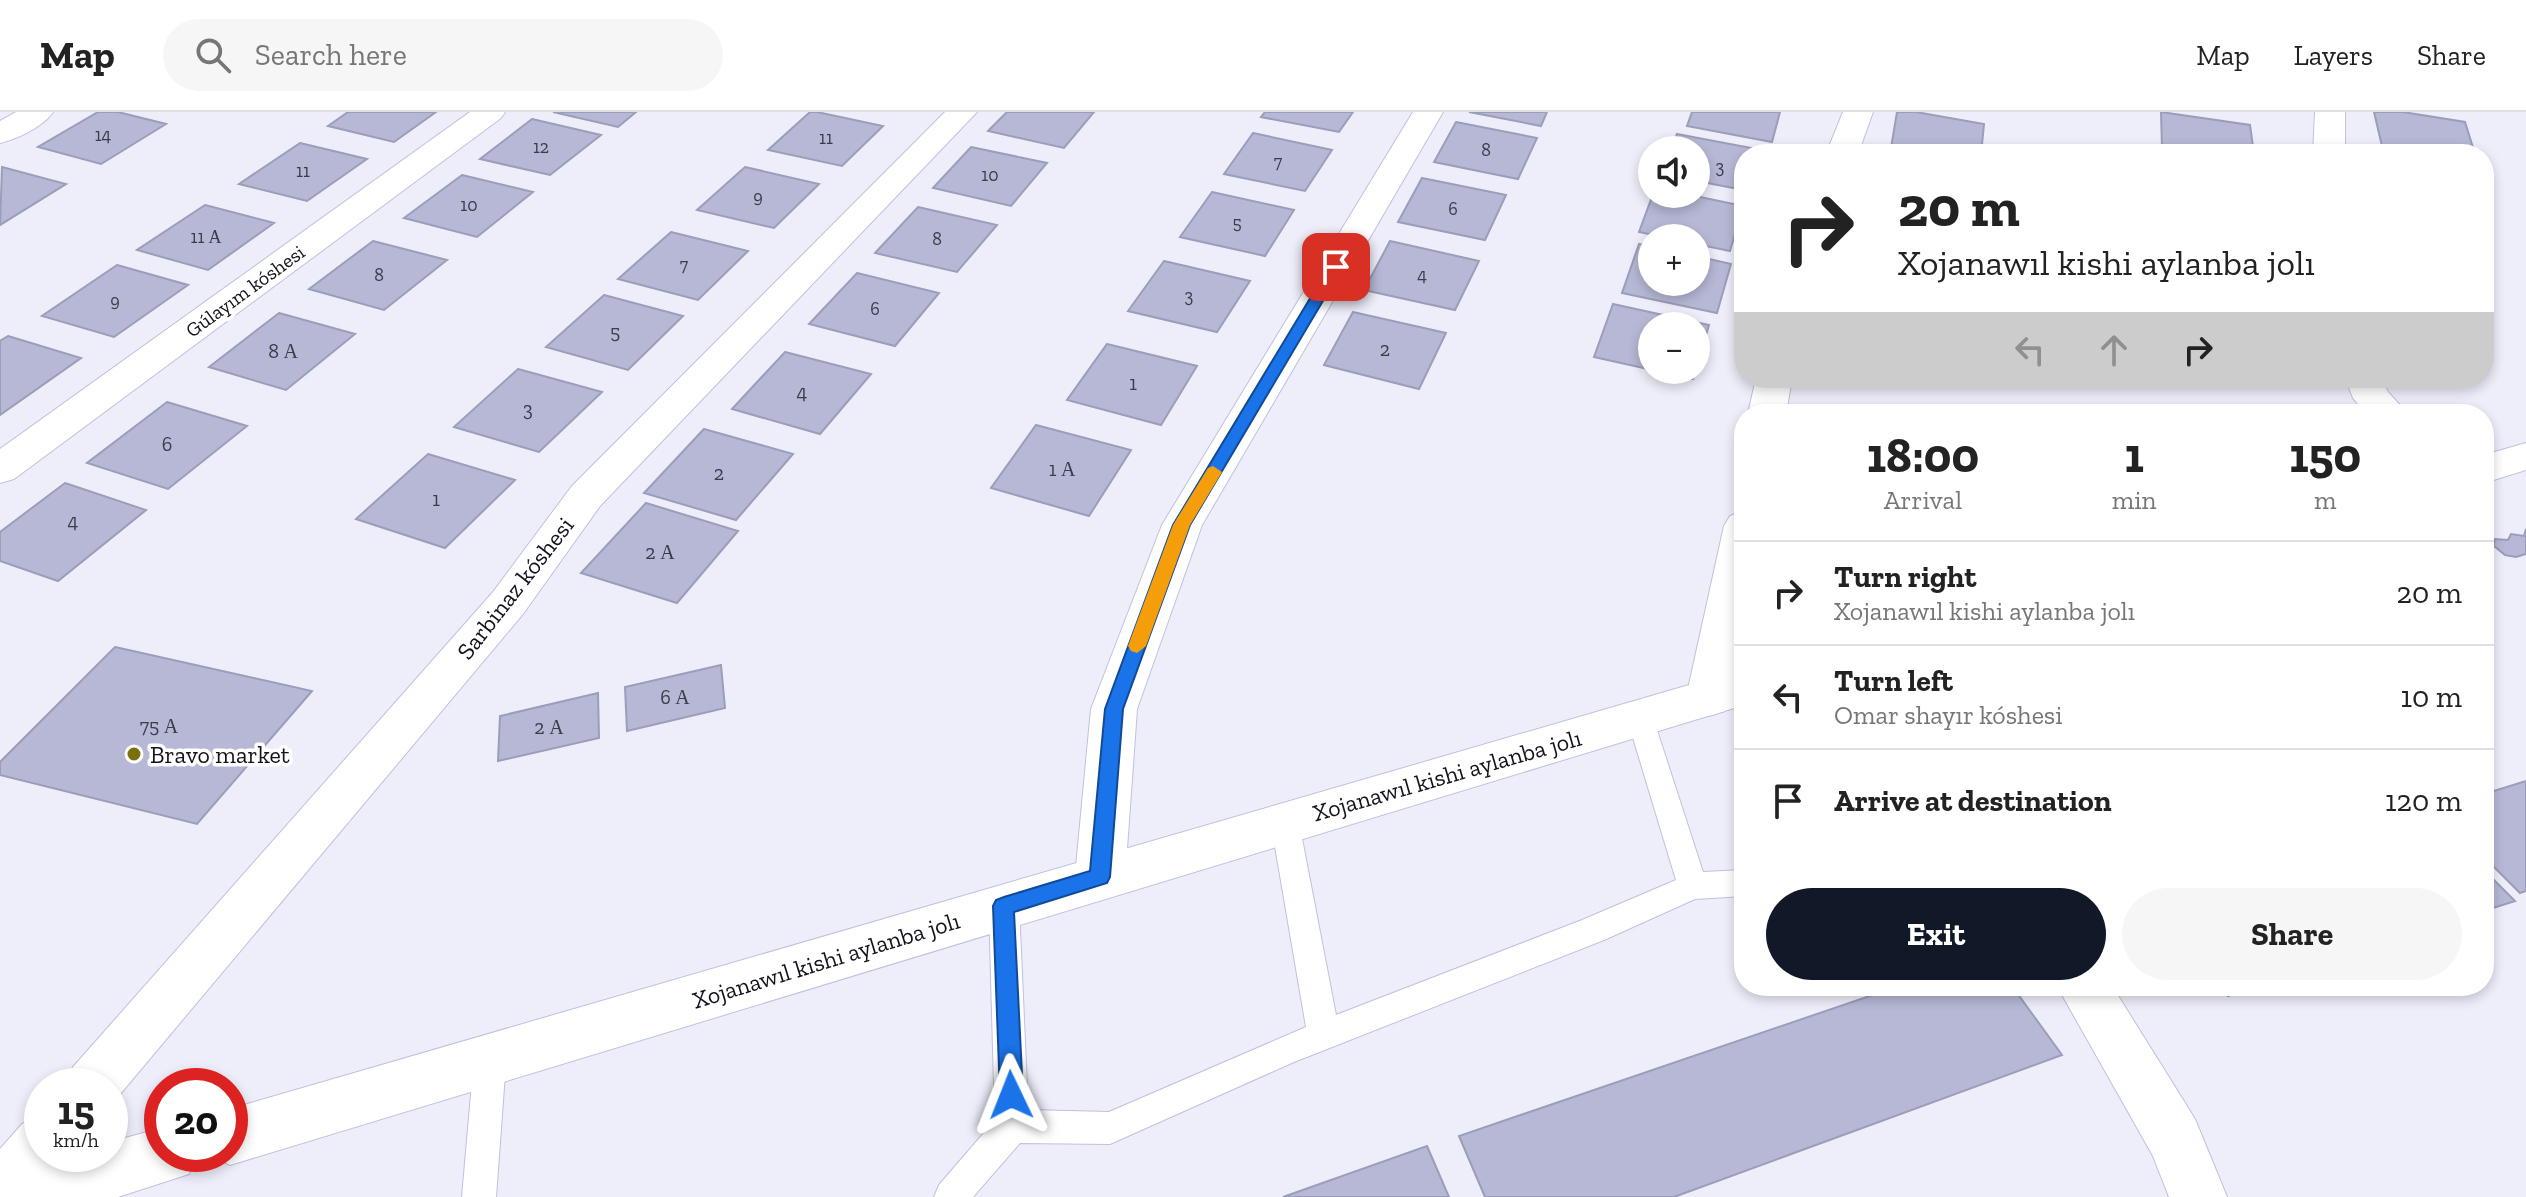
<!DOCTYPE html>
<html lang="en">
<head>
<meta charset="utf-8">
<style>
	:root { --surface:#fff; --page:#f6f6f6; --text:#222; --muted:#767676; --line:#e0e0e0; --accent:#111827 }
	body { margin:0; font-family:"Zilla Slab",serif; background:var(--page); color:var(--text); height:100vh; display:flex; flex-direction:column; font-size:30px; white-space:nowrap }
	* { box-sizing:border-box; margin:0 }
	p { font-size:26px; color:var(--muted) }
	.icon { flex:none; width:44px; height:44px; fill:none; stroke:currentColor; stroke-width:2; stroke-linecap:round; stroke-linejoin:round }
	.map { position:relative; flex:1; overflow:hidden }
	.side { position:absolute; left:1734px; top:292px; width:760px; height:592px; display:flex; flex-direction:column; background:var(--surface); border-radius:32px; box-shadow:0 4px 12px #0003 }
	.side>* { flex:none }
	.hud { position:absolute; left:1734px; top:32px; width:760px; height:244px; border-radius:32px; box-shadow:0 4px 12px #0003; background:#fff; color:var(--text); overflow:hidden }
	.fabs { position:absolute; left:1638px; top:24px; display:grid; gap:16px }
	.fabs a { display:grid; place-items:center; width:72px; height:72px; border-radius:50%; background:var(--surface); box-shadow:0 4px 12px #0003; font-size:40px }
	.speed { position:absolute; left:24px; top:956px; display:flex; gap:16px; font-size:40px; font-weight:700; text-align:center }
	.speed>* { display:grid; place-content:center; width:104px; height:104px; border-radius:50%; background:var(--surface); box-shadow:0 4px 12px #0003; line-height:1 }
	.speed small { font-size:20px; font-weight:400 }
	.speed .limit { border:12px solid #d22; background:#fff; color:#111 }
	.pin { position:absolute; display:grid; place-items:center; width:68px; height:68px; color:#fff; margin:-34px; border-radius:16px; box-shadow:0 4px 12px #0006 }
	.me { position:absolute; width:88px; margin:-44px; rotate:358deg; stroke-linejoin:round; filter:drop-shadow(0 0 6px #0008) }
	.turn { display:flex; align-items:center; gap:28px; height:168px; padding:0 32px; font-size:36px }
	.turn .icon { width:104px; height:104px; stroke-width:2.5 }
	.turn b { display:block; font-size:56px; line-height:68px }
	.lanes { display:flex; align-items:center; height:76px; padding:0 32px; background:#0003; justify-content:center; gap:40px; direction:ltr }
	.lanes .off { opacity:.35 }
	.eta { display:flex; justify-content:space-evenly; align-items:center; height:136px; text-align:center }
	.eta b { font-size:48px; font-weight:800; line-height:56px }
	.cta { display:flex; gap:16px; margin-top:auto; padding:16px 32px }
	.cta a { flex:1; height:92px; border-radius:48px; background:var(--accent); color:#fff; font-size:32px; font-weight:800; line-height:92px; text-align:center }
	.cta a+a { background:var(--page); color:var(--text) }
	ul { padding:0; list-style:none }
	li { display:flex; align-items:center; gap:24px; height:104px; padding:0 32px; border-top:2px solid var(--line) }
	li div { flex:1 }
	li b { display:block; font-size:30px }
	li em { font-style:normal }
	header { display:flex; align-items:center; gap:48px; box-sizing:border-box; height:112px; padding:0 40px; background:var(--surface); border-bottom:2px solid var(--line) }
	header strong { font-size:38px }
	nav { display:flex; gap:44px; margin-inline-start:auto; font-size:28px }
	.search { width:560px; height:72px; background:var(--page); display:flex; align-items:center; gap:20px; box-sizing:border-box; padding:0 28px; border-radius:44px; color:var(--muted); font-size:30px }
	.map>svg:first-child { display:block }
	.building { fill:#b6b8d5; stroke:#9b9db9; stroke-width:2 }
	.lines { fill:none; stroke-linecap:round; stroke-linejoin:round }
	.service-casing { stroke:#bfc1de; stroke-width:2 }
	.minor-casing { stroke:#bfc1de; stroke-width:2 }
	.primary-casing { stroke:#bfc1de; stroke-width:2 }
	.service { fill:#fff; fill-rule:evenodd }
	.minor { fill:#fff; fill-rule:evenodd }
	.primary { fill:#fff; fill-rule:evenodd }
	.route { fill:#1a73e8; stroke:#114b97; stroke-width:2 }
	.slow { fill:#f59e0b }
	.poi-dot { fill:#7a6f0d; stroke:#fff; stroke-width:3 }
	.labels { text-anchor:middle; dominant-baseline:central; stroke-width:7; stroke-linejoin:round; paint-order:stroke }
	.far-number-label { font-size:18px; fill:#3a3c4a }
	.far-street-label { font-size:20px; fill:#11121c; stroke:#fff }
	.number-label { font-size:20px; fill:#3a3c4a }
	.street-label { font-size:24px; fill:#11121c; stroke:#fff }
	.poi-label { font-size:24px; fill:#11121c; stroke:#fff; text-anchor:start }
</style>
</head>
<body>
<header>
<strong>Map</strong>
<div class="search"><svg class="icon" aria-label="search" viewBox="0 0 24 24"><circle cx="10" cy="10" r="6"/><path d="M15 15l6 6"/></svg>Search here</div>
<nav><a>Map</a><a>Layers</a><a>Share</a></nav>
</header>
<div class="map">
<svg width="2526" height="1085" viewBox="0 0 2526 1085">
	<rect width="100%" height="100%" fill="#edeefa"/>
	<path class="building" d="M98,0H118L166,12L101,52L38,35Z
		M348,0H436L394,30L328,14Z
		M553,0H636L618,15Z
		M810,0H817L883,14L842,54L768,38Z
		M1007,0H1094L1064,36L988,19Z
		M1265,0H1353L1339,20L1261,5Z
		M1469,0H1547L1541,14Z
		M1692,0H1780L1772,30L1687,14Z
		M1897,0H1916L1984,12L1981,42H1924L1891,36Z
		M2161,0L2250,13L2254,42H2197L2162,36Z
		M2374,0H2403L2465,10L2475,42H2430L2382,34Z
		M532,7L601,23L550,63L480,47Z
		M1456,10L1537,26L1518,67L1434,50Z
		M1253,21L1332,38L1305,79L1224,62Z
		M1677,22L1762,38L1761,42H1744V78L1696,69V38H1671Z
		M300,31L367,47L307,89L239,72Z
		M971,35L1047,51L1011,94L933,76Z
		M2,55L66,72L0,113Z
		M745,55L819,72L774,116L697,98Z
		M462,63L533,80L477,125L404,106Z
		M1422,66L1506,83L1485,128L1398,110Z
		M1212,80L1294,98L1265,144L1180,125Z
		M1653,82H1686L1743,94L1730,139L1696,132V126H1668L1639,120Z
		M205,93L274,111L208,158L137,138Z
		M918,95L997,113L957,160L875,141Z
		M671,120L748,139L698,188L618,167Z
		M373,129L447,148L384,198L309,177Z
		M1390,129L1479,149L1455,198L1364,178Z
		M1639,132L1652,135V170H1696V144L1731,152L1717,201L1622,181Z
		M1164,149L1250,169L1217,220L1128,199Z
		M117,153L188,173L114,225L42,204Z
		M857,161L939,181L895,234L809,212Z
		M604,183L683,204L628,258L546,235Z
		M1613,192L1709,213L1696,258V214H1652V258H1696L1693,267L1594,245Z
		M1353,200L1446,221L1419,277L1324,253Z
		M279,201L355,222L286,278L209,255Z
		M8,224L81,246L0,303V229Z
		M1107,232L1197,254L1161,313L1067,288Z
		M785,240L871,262L820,322L732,297Z
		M518,257L602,280L539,340L454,315Z
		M167,290L247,314L168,377L87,351Z
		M1036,313L1131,338L1089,404L991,376Z
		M704,317L793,342L736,408L644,381Z
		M428,342L515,368L445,436L356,407Z
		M65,371L146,398L58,469L0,449V420Z
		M646,391L738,419L677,491L581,461Z
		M2526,417V442L2516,445L2505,443L2494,434L2495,427L2508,428L2511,422L2524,424Z
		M115,535L312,579L197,712L0,663V650Z
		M721,553L725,596L627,619L625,575Z
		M598,581L599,626L498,649L500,604Z
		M2526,669V779L2520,781L2484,745V682Z
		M2484,758L2515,789L2484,799Z
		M1899,874H2012L2062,943L1674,1085H1485L1459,1024Z
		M2220,874H2257L2228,884Z
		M1427,1034L1449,1085H1283Z"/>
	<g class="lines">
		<defs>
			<path id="service" d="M1640,595L1650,598L1653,606L1703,760L1744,758V784L1695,787L1604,828L1294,950L1110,1032L1020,1031L973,1085H934L939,1073L995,1008L989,794L993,785L1004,781L1015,785L1019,794L1028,998L1109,1000L1306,915L1271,711L1275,702L1285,699L1295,702L1299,711L1336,903L1582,808L1676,768L1627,606L1630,598Z
				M490,933L501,937L506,948L496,1085H462L474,948L479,937Z"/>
			<path id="minor" d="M16,0H53C43,15 17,27 0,31V9Z
				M470,0H505L501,6L14,367L0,371V337Z
				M945,0H977L600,394L523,502L111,993L110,974H64L73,955L493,480L572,374Z
				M1413,0H1443L1202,413L1137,597L1125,765L1118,780L1100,787L1082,780L1075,765L1091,597L1162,413Z
				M1843,0H1873L1858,42H1826Z
				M2315,0H2345V42H2313Z
				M1756,266H1792L1786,302H1748Z
				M2345,266H2381L2388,280L2408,302H2366L2353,286Z
				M1744,399C1744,460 1753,544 1725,599L1709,604L1693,599L1686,586L1724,414L1730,404Z
				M2057,874H2112L2195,1007L2227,1085H2169L2153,1044Z
				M42,1004V1042H66L62,1052L34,1085H0V1037L22,1012Z"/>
			<path id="primary" d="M2526,331V358L2484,371V343Z
				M1744,557V593L230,1053L209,1042H230V997Z
				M162,1016V1042H197L189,1062L118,1085H0V1063L67,1042H110V1030Z"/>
		</defs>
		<use href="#service" class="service-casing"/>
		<use href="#minor" class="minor-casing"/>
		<use href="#primary" class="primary-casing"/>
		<use href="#service" class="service"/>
		<use href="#minor" class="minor"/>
		<use href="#primary" class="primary"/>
	</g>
	<path class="route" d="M1336,151L1343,155L1190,413L1123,597L1110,765L1107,771L1014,800L1023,983L1019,991L1011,994L1003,991L1000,983L993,794L996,788L1004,785L1090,759L1105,597L1173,413L1329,155Z"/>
	<path class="slow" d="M1213,354L1222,360L1190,413L1146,534L1137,541L1131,539L1128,534L1173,413L1208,356Z"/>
	<circle class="poi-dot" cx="134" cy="642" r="8"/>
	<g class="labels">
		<g class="far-number-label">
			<text x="103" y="23">14</text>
			<text x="826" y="26">11</text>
			<text x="541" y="35">12</text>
			<text x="1486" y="38">8</text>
			<text x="1278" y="50">7</text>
			<text x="1720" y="55">3</text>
			<text x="303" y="59">11</text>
			<text x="990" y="63">10</text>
			<text x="758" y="85">9</text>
			<text x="469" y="93">10</text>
			<text x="1453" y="97">6</text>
			<text x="1237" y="111">5</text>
			<text x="206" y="125">11 А</text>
			<text x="937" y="127">8</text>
			<text x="684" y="153">7</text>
			<text x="379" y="163">8</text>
			<text x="1422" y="163">4</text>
			<text x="1189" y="184">3</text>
			<text x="115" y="189">9</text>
			<text x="875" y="197">6</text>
		</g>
		<g class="far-street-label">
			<text transform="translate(245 179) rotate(-36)">Gúlayım kóshesi</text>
		</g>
		<g class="number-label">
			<text x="615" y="220">5</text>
			<text x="1385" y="237">2</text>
			<text x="283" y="239">8 А</text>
			<text x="1133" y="271">1</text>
			<text x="802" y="280">4</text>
			<text x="528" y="297">3</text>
			<text x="167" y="332">6</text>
			<text x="1062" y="357">1 А</text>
			<text x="719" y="361">2</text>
			<text x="436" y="387">1</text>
			<text x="73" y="409">4</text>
			<text x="660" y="440">2 А</text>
			<text x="675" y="585">6 А</text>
			<text x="159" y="614">75 А</text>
			<text x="549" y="615">2 А</text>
		</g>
		<g class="street-label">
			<text transform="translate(515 476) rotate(-52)">Sarbinaz kóshesi</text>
			<text transform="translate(1447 663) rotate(-16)">Xojanawıl kishi aylanba jolı</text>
			<text transform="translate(826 848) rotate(-17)">Xojanawıl kishi aylanba jolı</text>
		</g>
		<g class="poi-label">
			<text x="150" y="642">Bravo market</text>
		</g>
	</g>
</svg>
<div class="fabs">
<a><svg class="icon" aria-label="sound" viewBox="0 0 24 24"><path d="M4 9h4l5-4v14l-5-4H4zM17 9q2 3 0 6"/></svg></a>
<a>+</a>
<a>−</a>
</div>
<div class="speed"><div>15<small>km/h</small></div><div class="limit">20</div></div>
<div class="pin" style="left:1336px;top:155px;background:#d93025"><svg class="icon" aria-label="arrive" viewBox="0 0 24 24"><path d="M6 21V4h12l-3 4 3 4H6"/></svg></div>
<svg class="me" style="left:1011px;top:983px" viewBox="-20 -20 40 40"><path d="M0-17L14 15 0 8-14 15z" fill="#1a73e8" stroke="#fff" stroke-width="4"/></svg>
<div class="hud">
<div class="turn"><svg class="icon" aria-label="right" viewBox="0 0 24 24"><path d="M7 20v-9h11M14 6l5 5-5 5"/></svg><div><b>20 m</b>Xojanawıl kishi aylanba jolı</div></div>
<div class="lanes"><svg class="icon off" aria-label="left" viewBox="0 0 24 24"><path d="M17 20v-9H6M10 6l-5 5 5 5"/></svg><svg class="icon off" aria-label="ahead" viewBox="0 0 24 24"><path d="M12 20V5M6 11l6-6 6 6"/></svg><svg class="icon" aria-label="right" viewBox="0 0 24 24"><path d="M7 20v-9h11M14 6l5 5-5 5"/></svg></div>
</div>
<section class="side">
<div class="eta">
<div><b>18:00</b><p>Arrival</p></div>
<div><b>1</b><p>min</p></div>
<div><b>150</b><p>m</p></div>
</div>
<ul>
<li><svg class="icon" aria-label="right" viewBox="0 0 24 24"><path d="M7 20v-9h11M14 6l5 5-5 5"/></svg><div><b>Turn right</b><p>Xojanawıl kishi aylanba jolı</p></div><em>20 m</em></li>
<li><svg class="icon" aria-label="left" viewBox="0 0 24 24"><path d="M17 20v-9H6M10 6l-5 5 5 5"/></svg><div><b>Turn left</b><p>Omar shayır kóshesi</p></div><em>10 m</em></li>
<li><svg class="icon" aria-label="arrive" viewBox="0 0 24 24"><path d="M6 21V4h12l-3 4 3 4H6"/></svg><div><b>Arrive at destination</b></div><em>120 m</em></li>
</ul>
<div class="cta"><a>Exit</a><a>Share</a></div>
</section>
</div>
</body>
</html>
